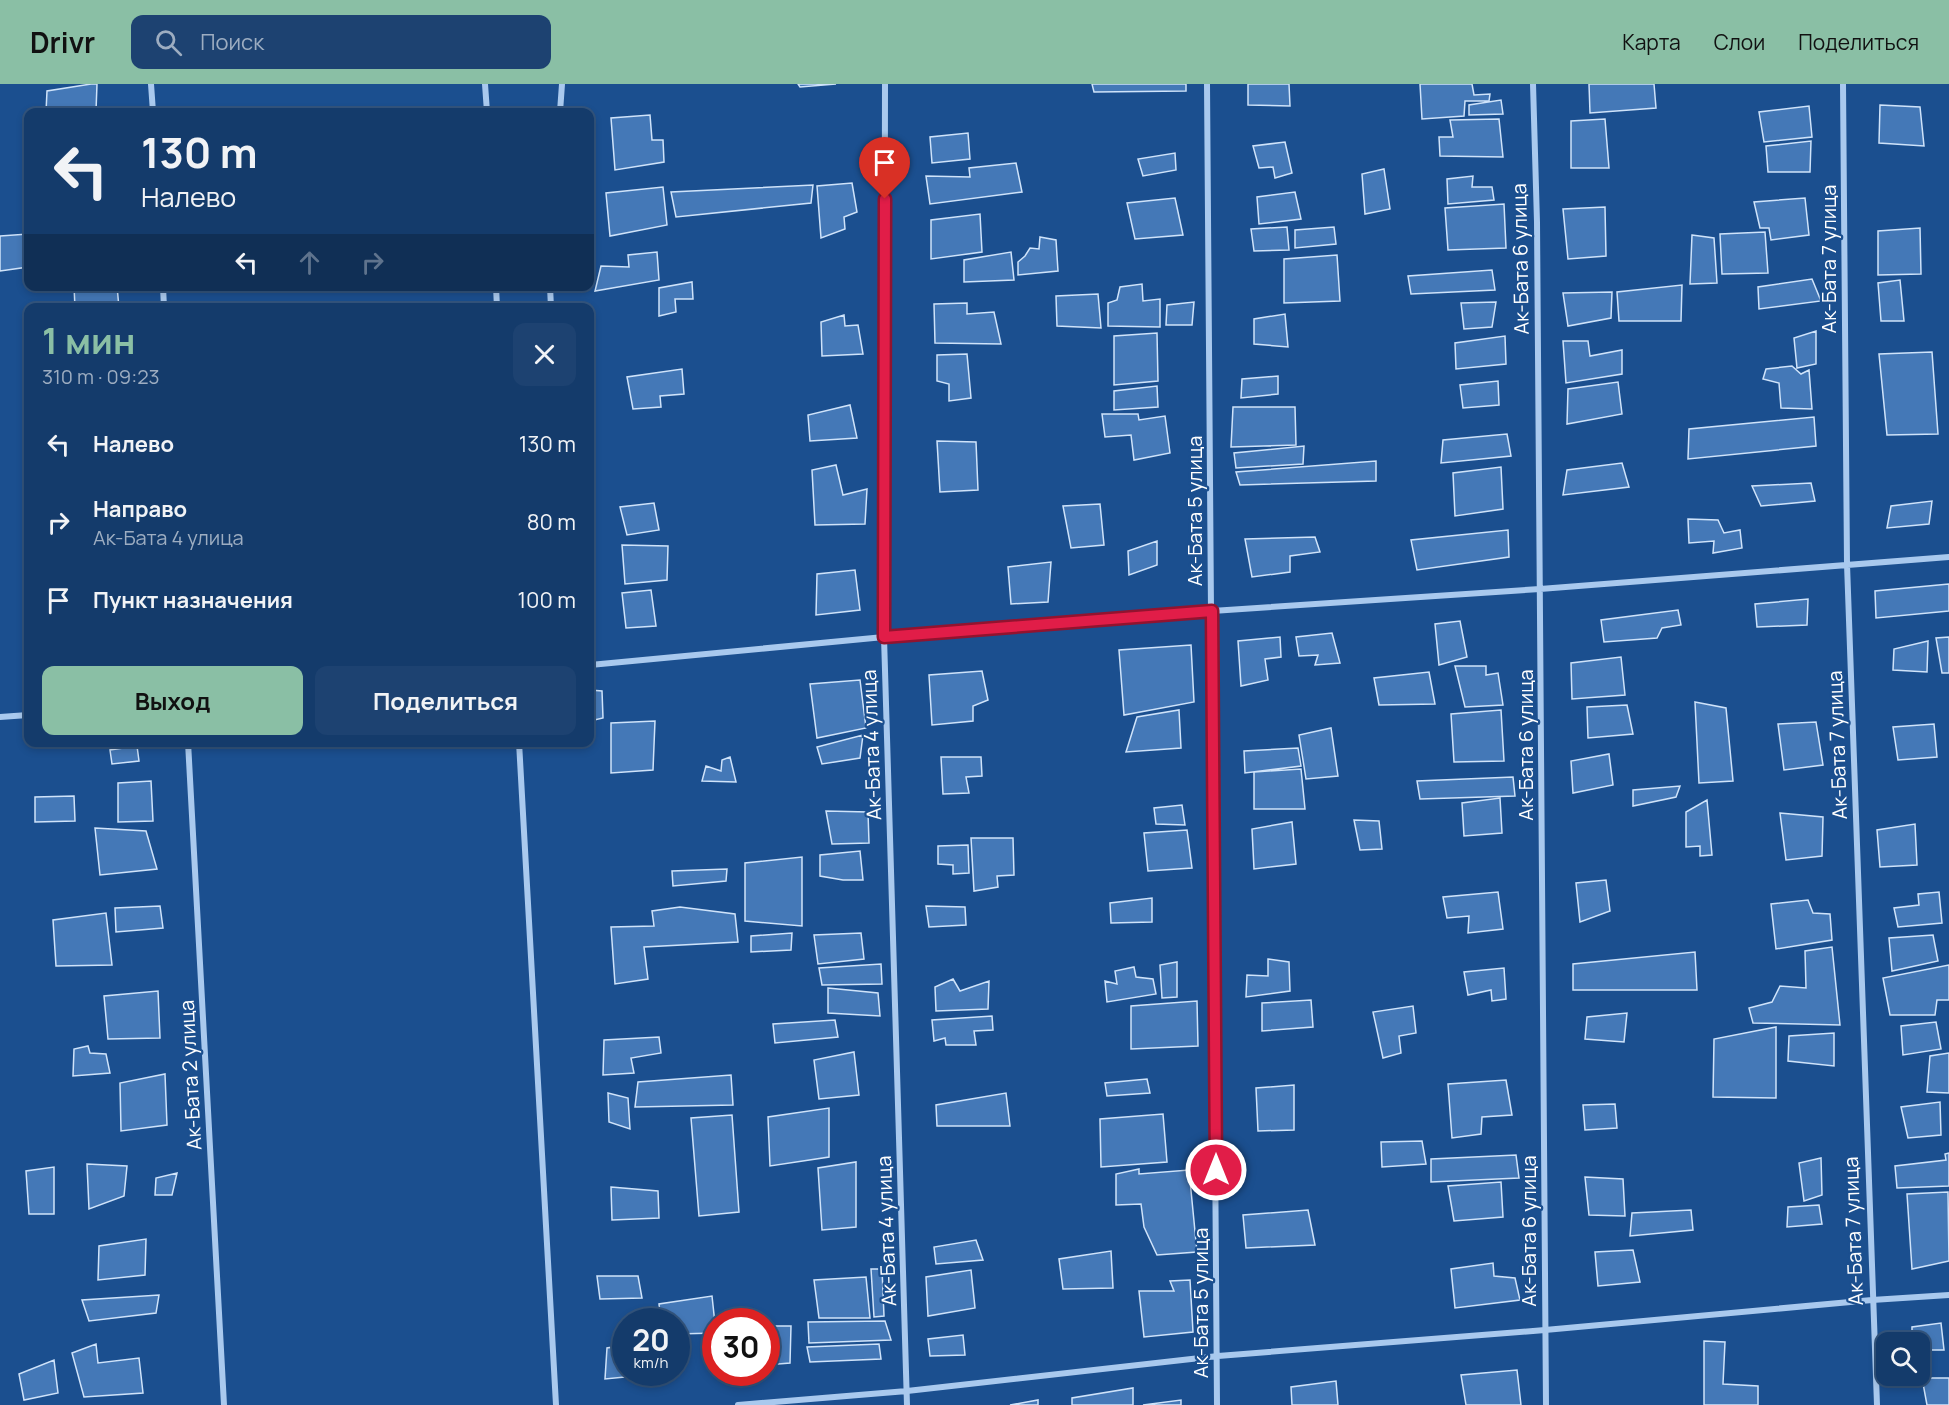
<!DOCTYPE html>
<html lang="ru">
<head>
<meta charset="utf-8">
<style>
	:root { --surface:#143b6b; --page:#1d4271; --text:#f1f3f6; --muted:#9dadc1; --line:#33557e; --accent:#8abfa5 }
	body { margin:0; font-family:Manrope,sans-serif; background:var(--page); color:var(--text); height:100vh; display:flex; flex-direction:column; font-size:22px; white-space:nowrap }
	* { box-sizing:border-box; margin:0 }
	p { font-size:20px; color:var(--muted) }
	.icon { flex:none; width:33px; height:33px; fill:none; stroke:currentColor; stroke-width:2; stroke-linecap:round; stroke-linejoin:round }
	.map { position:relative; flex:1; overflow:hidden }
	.details { position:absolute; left:24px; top:219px; width:570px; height:444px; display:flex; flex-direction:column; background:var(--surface); border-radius:12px; box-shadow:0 3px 9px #0003,0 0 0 2px var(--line) }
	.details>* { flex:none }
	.banner { position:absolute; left:24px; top:24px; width:570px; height:183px; border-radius:12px; box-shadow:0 3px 9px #0003,0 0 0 2px var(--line); background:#143b6b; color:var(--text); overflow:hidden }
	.buttons { position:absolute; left:1876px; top:1248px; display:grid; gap:12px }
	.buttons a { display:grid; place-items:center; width:54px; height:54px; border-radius:12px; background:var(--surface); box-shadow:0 3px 9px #0003,0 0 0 2px var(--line); font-size:30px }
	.speed { position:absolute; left:612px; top:1224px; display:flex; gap:12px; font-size:30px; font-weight:700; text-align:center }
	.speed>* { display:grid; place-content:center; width:78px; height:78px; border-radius:50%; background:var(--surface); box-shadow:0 3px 9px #0003,0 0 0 2px var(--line); line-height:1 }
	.speed small { font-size:15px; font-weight:400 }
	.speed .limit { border:9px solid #d22; background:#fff; color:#111 }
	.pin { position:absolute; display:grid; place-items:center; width:51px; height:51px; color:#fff; margin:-62px -26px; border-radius:50% 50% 50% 0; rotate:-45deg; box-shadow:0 0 6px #0007 }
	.pin .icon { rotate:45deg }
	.me { position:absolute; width:66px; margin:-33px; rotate:0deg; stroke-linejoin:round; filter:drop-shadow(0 0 4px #0008) }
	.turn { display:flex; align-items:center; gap:21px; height:126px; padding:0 18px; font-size:27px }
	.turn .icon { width:78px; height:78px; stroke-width:2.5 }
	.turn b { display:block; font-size:42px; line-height:51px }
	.lanes { display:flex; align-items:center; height:57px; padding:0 18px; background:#0003; justify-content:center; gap:30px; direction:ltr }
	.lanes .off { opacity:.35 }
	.round { display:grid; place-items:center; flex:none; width:63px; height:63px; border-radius:12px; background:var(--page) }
	.summary { display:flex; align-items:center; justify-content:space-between; height:102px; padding:0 18px }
	h1 { font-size:36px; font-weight:700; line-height:45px; color:var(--accent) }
	.button { display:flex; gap:12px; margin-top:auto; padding:12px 18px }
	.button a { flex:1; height:69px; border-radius:12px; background:var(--accent); color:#111; font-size:24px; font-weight:700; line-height:69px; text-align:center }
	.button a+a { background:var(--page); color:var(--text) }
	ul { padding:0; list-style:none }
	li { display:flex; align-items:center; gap:18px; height:78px; padding:0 18px }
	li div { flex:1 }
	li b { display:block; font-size:22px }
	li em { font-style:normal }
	header { display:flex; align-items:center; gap:36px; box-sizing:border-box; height:84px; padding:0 30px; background:var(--accent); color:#111 }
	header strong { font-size:28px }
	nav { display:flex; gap:33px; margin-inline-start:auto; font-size:21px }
	.search { width:420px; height:54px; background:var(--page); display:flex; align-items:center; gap:15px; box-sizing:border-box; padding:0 21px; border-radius:12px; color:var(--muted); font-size:22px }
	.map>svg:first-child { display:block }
	.building { fill:#4478b7; stroke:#cfe3fa; stroke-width:1.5 }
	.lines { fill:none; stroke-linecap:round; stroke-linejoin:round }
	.street { stroke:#a9c9ee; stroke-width:6 }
	.route-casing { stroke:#92132f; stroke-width:15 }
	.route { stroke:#e11d48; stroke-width:10 }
	.labels { text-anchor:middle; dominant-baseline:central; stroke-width:4.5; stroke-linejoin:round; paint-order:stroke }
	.street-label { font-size:20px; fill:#fff; stroke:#1b4f8f }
</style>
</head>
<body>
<header>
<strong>Drivr</strong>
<div class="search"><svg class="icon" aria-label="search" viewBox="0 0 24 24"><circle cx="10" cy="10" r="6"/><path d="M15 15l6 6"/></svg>Поиск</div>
<nav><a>Карта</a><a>Слои</a><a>Поделиться</a></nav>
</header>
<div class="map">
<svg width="1949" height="1321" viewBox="0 0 1949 1321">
	<rect width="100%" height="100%" fill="#1b4f8f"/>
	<path class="building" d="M91,0H97L96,27L46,28L47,7Z
		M798,0H836L800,3Z
		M1092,0H1186V7L1094,8Z
		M1248,0H1289L1290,22L1248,21Z
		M1420,0H1472L1474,11L1490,10L1489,17H1465L1464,32L1422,35Z
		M1589,0H1654L1656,24L1590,29Z
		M1501,16L1503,30L1469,31V21Z
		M1880,21L1920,23L1924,62L1879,59Z
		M1809,22L1812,53L1764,58L1759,28Z
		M650,31L652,56H663L664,78L615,86L611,34Z
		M1499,35L1503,73L1440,72L1439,53H1453L1450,36Z
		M1605,35L1609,84H1571V37Z
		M968,49L970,75L932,79L930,53Z
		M1811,57L1810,88H1768L1766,62Z
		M1285,58L1292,89L1275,94L1273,83L1259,84L1253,62Z
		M1175,69L1176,86L1143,92L1138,75Z
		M1016,79L1022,108L930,120L926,92L970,93L969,84Z
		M1384,85L1390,125L1365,130L1362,90Z
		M1473,92L1472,103H1492L1494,116L1448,120L1447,95Z
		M852,99L857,128L844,133L845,145L821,154L817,102Z
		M813,101L811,119L676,133L671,108Z
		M663,103L667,141L610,152L606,109Z
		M1295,108L1301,135L1259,140L1257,113Z
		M1175,114L1183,151L1135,155L1127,119Z
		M1805,114L1809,151L1771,156L1769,144H1760L1754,118Z
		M1504,120L1506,164L1448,166L1445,124Z
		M1605,123L1606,172L1568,175L1563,125Z
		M980,130L982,168L931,175V136Z
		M1287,143L1289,166L1254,167L1251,145Z
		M1334,143L1336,160L1295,164V146Z
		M1920,144L1921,190L1878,191V147Z
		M1765,148L1768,189L1722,190L1720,150Z
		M28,150V183L0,187V152Z
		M1692,151L1714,154L1717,199L1690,200Z
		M1040,153L1056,156L1058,187L1018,191V178L1025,172L1030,164L1039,165Z
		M657,168L659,196L595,207L601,182L629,183L628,171Z
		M1011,168L1014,196L964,198V176Z
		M1337,171L1340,217L1284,219V175Z
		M1492,186L1495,206L1411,210L1408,192Z
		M1812,195L1821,217L1759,225L1758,203Z
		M1900,196L1904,237H1881L1878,199Z
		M692,198L693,215H675L676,228L659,232V204Z
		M1142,200L1143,217L1160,215V243L1108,242V219L1117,216L1120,203Z
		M1682,201L1681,237H1619L1617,208Z
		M74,202H117L119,224H75Z
		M1612,208L1611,234L1568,242L1563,209Z
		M1098,210L1101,244L1057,242L1056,212Z
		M1194,218L1192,241H1166L1167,221Z
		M1496,218L1492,243L1464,245L1461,219Z
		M967,219V230L994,228L1001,260L935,259L934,220Z
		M1285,230L1288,263L1254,260V235Z
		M844,231L845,242L858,241L863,270L822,272L821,238Z
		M1816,247V280L1797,284L1794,254Z
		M1157,249L1158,297L1114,301V252Z
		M1505,252L1506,280L1456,285L1455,259Z
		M1563,257H1588L1590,272L1622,266V290L1566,299Z
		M1932,268L1938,350L1887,351L1879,270Z
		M967,270L971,314L949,317V300L937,297V271Z
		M1792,282L1801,290L1809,286L1812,325L1781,324L1779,299L1763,295L1766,285Z
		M682,285L684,310L660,312L661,323L633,325L627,293Z
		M1278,292V310L1241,314L1242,295Z
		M1498,297L1499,321L1463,324L1460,301Z
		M1618,298L1622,330L1567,340L1568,305Z
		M1157,302L1158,323L1114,326V307Z
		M850,321L857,354L810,357L808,331Z
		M1233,323H1295L1296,361L1231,363Z
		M1102,330H1138L1139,336L1165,332L1170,369L1134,376L1131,351L1105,353Z
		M1814,333L1816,362L1688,375L1689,345Z
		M1507,350L1511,372L1441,379L1443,356Z
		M937,357L976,358L978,406L940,408Z
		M1304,362L1303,380L1236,384L1234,369Z
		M1376,377V397L1240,401L1236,388Z
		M1622,379L1629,403L1563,411L1567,386Z
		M836,381L843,411L867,405L865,440L815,441L812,386Z
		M1501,383L1503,425L1455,432L1453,389Z
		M1811,399L1815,417L1761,422L1752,402Z
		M1932,417L1929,440L1887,444L1891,422Z
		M654,419L659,446L627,451L620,423Z
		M1100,420L1104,461L1071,464L1063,422Z
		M1688,435L1718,436L1724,449L1740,446L1742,464L1713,469L1714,457L1689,459Z
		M1508,446L1509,473L1417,486L1411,456Z
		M1315,453L1320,468L1290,472V488L1252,493L1245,455Z
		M1157,457V481L1129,491L1128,467Z
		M622,461L668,462L667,496L625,500Z
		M1051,478L1048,518L1011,520L1008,483Z
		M855,486L860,526L816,531L817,490Z
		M1949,500V527L1876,534L1875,507Z
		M651,506L656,542L626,544L622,509Z
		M1808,515L1807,541L1757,543L1755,520Z
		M1678,526L1681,541L1662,544L1657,554L1604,558L1601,536Z
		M1460,537L1467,573L1439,581L1435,540Z
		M1332,549L1340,579L1315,581L1318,571L1299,572L1296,553Z
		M1280,553L1281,573L1265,575L1268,596L1241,602L1238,557Z
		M1949,553V589H1942L1936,554Z
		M1928,557L1927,588L1893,586L1894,565Z
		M1191,561L1194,618L1124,631L1119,566Z
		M1621,573L1625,611L1572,615L1571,579Z
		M1455,582H1486V591L1498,589L1503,621L1465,623Z
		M982,587L988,616L973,622V637L932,641L929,591Z
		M1429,588L1435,620L1379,621L1374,594Z
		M860,596L866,644L817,654L810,600Z
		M590,606L602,607L603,634L590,637Z
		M1695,618L1726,624L1733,697L1699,699Z
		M1627,621L1633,650L1588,654L1587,623Z
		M1179,626L1181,664L1126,668L1137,633Z
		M1501,626L1504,677L1454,678L1451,630Z
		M655,637L653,686L611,689V639Z
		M1816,638L1823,681L1784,686L1778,640Z
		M1934,640L1937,673L1898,676L1893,643Z
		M1331,644L1338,692L1306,695L1299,651Z
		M863,651L860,674L822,680L817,663Z
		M137,662L139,677L112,680L110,666Z
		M1298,664L1301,682L1245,689L1244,667Z
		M1609,670L1613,701L1573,709L1571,677Z
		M730,673L736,698L702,697L706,682L721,687L722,676Z
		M941,673H981L982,692L966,693L969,709L943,710Z
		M1301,685L1305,725H1254V688Z
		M1513,693L1515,712L1420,715L1417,697Z
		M151,697L153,737L118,738V699Z
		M1680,702L1676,713L1633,722V706Z
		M74,712L75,737L35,738V713Z
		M1500,714L1502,749L1464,752L1462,719Z
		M1707,716L1712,771L1700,772V762L1686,763V728Z
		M1182,721L1185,741L1156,740L1154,724Z
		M826,727L868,728L869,759L832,760Z
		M1780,729L1823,733L1822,772L1786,776Z
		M1354,736L1379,737L1382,765L1360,766Z
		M1292,738L1296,780L1254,785L1252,745Z
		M1915,740L1917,781L1880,783L1877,746Z
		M95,744L146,747L157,785L100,791Z
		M1187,746L1192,784L1148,787L1144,749Z
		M971,754H1013L1014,791L997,792L998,803L974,807Z
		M968,761L969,789L953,790V781L938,780V762Z
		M860,767L863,796H843L820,792V771Z
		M802,773V842L745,837V779Z
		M727,785L726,797L673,802L672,787Z
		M1606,796L1610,827L1580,838L1576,799Z
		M1498,808L1503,845L1468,849L1469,832L1447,834L1443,813Z
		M1939,808L1942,839L1898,843L1894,824L1919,821L1918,810Z
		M1152,814V838L1111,839L1110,819Z
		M1808,816L1813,829L1830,830L1832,856L1776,865L1771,820Z
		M160,822L163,844L116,848L115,824Z
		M926,822L965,823L966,841L929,843Z
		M680,823L735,830L738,858L644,863L648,895L615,900L611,843L654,842L652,827Z
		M106,829L112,881L56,882L53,836Z
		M792,849L791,866L751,868V852Z
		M861,849L864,875L818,880L814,851Z
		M1933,851L1938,877L1892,887L1889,854Z
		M1832,863L1840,941L1753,939L1749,924L1772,918L1780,902L1806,904L1805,867Z
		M1695,868L1697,906H1573V880Z
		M1268,875L1289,878L1290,907L1246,913L1247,891L1268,892Z
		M1177,878V913L1162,914L1160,881Z
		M881,880L882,900L822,901L819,884Z
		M1949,881V916H1937L1935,931H1890L1883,894Z
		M1134,883L1136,893L1153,895L1156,910L1107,918L1105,897L1117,900L1115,887Z
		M1504,884L1506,915L1492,917L1491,906L1468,911L1464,888Z
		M953,895L960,907L989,897L988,925L936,927L935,903Z
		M828,904L878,909L880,932L828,929Z
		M158,907L160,954L108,955L104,912Z
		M1311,916L1313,943L1262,947V919Z
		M1197,917L1198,962L1131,965V922Z
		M1413,922L1416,949L1399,952L1401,969L1383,974L1373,928Z
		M1627,929L1624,958L1585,955L1587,933Z
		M992,932L993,946L974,947L976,961H946L945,954L934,957L932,936Z
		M835,936L838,953L775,959L773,940Z
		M1936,938L1941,965L1903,971L1901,942Z
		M1776,943V1014L1713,1013L1714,955Z
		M1834,949V982L1788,977L1789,952Z
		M659,953L661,969L631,974L634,989L603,991L604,956Z
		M88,962L90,969L106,970L110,989L73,992L74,965Z
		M854,968L859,1011L819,1015L814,976Z
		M1949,969V1009L1927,1008L1930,972Z
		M165,990L167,1041L121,1047L120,999Z
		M731,991L733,1021L635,1023L638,998Z
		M1147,995L1150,1009L1107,1012L1105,999Z
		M1506,996L1512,1031L1482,1033L1481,1050L1452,1054L1448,1000Z
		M1294,1001V1046L1258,1047L1256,1004Z
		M608,1009L628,1014L630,1045L609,1038Z
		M1006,1009L1010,1042H937L936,1021Z
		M1940,1018L1941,1051L1908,1054L1901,1023Z
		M1615,1020L1617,1044L1585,1046L1583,1021Z
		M829,1024V1073L770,1082L768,1033Z
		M1163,1030L1167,1078L1101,1083L1100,1035Z
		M732,1031L739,1128L699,1132L691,1034Z
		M1422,1057L1426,1080L1382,1083L1381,1058Z
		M1949,1069V1102L1897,1104L1895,1082L1946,1076L1945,1070Z
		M1516,1071L1519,1094L1431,1098V1075Z
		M1821,1074L1822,1111L1804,1117L1799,1079Z
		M856,1078V1143L822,1146L818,1084Z
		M87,1080L127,1082L124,1112L89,1125Z
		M54,1083V1130H29L26,1087Z
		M1139,1085V1090L1189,1086L1197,1168L1157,1171L1144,1143L1141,1120L1116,1121V1090Z
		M177,1089L172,1111H155L156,1094Z
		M1585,1093L1623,1095L1625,1132L1589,1131Z
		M1501,1098L1503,1133L1454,1137L1448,1102Z
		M611,1103L658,1107L659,1134L612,1136Z
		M1948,1108L1949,1177L1912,1185L1907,1110Z
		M1819,1121L1822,1140L1787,1143L1788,1123Z
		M1308,1126L1315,1161L1246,1164L1243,1131Z
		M1691,1126L1693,1146L1630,1152L1632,1129Z
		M146,1155L145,1191L98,1196L99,1162Z
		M976,1156L983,1176L936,1180L934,1163Z
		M1633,1166L1640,1198L1598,1202L1595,1168Z
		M1111,1167L1113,1204L1063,1205L1059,1175Z
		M1493,1179L1494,1192L1515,1194L1520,1216L1455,1224L1451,1185Z
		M871,1185H882L884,1232L874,1233Z
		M971,1186L975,1224L928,1232L926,1193Z
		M597,1192H638L642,1214L600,1215Z
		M866,1193L870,1234H819L814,1196Z
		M1190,1196L1193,1248L1144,1253L1139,1207H1174L1170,1197Z
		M159,1211L156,1229L89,1237L82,1216Z
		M712,1212L716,1249L676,1250V1238H661L659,1220Z
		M885,1237L891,1256L809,1259L808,1238Z
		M1941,1239L1944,1266H1920V1258H1912V1243Z
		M766,1242H791L790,1279L766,1281Z
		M963,1251L965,1271L930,1272L928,1255Z
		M1704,1257L1725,1258L1723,1300L1758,1302V1321H1704Z
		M96,1260L98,1279L139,1274L143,1309L84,1313L72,1269Z
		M879,1260L881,1275L810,1278L807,1263Z
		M626,1261V1288H645V1291L605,1295L607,1264Z
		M54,1276L58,1309L24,1316L19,1290Z
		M1517,1286L1521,1321H1466L1461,1291Z
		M1922,1294H1949V1321H1927Z
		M1336,1297L1338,1321H1292L1291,1303Z
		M1133,1304V1321H1072V1314Z
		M1038,1316V1321H1010Z
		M1181,1316V1321H1143Z"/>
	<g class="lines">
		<path class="street" d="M151,0L153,28
			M485,0L487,28
			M885,0L884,553L907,1321
			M1207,0L1217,1321
			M1533,0L1537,138L1546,1321
			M1843,0L1847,480L1877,1321
			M560,28L562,0
			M163,202L164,224
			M496,202L497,224
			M550,202L551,224
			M590,581L884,553L1212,527L1540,505L1949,473
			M0,633L28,631
			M188,658L224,1321
			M519,658L556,1321
			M738,1321L907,1307L1218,1272L1545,1246L1872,1216L1949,1211"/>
	</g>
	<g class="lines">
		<defs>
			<path id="route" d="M885,115L884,553L1212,527L1216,1086"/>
		</defs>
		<use href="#route" class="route-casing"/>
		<use href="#route" class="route"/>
	</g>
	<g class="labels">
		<g class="street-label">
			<text transform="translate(1520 175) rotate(-91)">Ак-Бата 6 улица</text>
			<text transform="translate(1828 175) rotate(-90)">Ак-Бата 7 улица</text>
			<text transform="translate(1194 427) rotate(-90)">Ак-Бата 5 улица</text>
			<text transform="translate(871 661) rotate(-92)">Ак-Бата 4 улица</text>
			<text transform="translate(1525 661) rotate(-90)">Ак-Бата 6 улица</text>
			<text transform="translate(1837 661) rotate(-92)">Ак-Бата 7 улица</text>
			<text transform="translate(190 991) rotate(-93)">Ак-Бата 2 улица</text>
			<text transform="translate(886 1147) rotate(-92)">Ак-Бата 4 улица</text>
			<text transform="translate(1528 1147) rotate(-90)">Ак-Бата 6 улица</text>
			<text transform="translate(1853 1147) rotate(-92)">Ак-Бата 7 улица</text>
			<text transform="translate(1200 1219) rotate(-90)">Ак-Бата 5 улица</text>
		</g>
	</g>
</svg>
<div class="buttons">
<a><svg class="icon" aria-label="search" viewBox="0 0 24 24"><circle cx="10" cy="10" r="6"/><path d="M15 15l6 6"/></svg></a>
</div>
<div class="speed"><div>20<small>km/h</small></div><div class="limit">30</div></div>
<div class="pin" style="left:885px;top:115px;background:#d93025"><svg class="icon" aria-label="arrive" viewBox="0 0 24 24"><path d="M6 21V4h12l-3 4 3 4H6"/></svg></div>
<svg class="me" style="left:1216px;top:1086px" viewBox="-20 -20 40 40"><circle r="17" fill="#e11d48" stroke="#fff" stroke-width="3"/><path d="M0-11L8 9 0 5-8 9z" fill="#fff"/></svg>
<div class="banner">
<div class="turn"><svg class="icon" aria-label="left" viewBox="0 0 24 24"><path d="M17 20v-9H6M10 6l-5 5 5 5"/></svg><div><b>130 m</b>Налево</div></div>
<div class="lanes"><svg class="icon" aria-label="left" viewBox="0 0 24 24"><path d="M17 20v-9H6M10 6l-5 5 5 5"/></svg><svg class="icon off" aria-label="ahead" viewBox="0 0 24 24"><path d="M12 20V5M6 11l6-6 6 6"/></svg><svg class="icon off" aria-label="right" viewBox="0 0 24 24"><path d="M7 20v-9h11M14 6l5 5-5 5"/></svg></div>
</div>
<section class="details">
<div class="summary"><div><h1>1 мин</h1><p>310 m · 09:23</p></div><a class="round"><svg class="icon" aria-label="close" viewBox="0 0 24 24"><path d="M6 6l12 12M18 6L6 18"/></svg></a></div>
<ul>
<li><svg class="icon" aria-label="left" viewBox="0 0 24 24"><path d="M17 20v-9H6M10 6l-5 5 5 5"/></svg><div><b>Налево</b></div><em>130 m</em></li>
<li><svg class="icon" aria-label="right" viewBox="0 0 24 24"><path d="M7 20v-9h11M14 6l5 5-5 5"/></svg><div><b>Направо</b><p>Ак-Бата 4 улица</p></div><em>80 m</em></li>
<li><svg class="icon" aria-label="arrive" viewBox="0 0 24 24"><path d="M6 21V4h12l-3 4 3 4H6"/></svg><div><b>Пункт назначения</b></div><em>100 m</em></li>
</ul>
<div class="button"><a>Выход</a><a>Поделиться</a></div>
</section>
</div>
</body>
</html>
